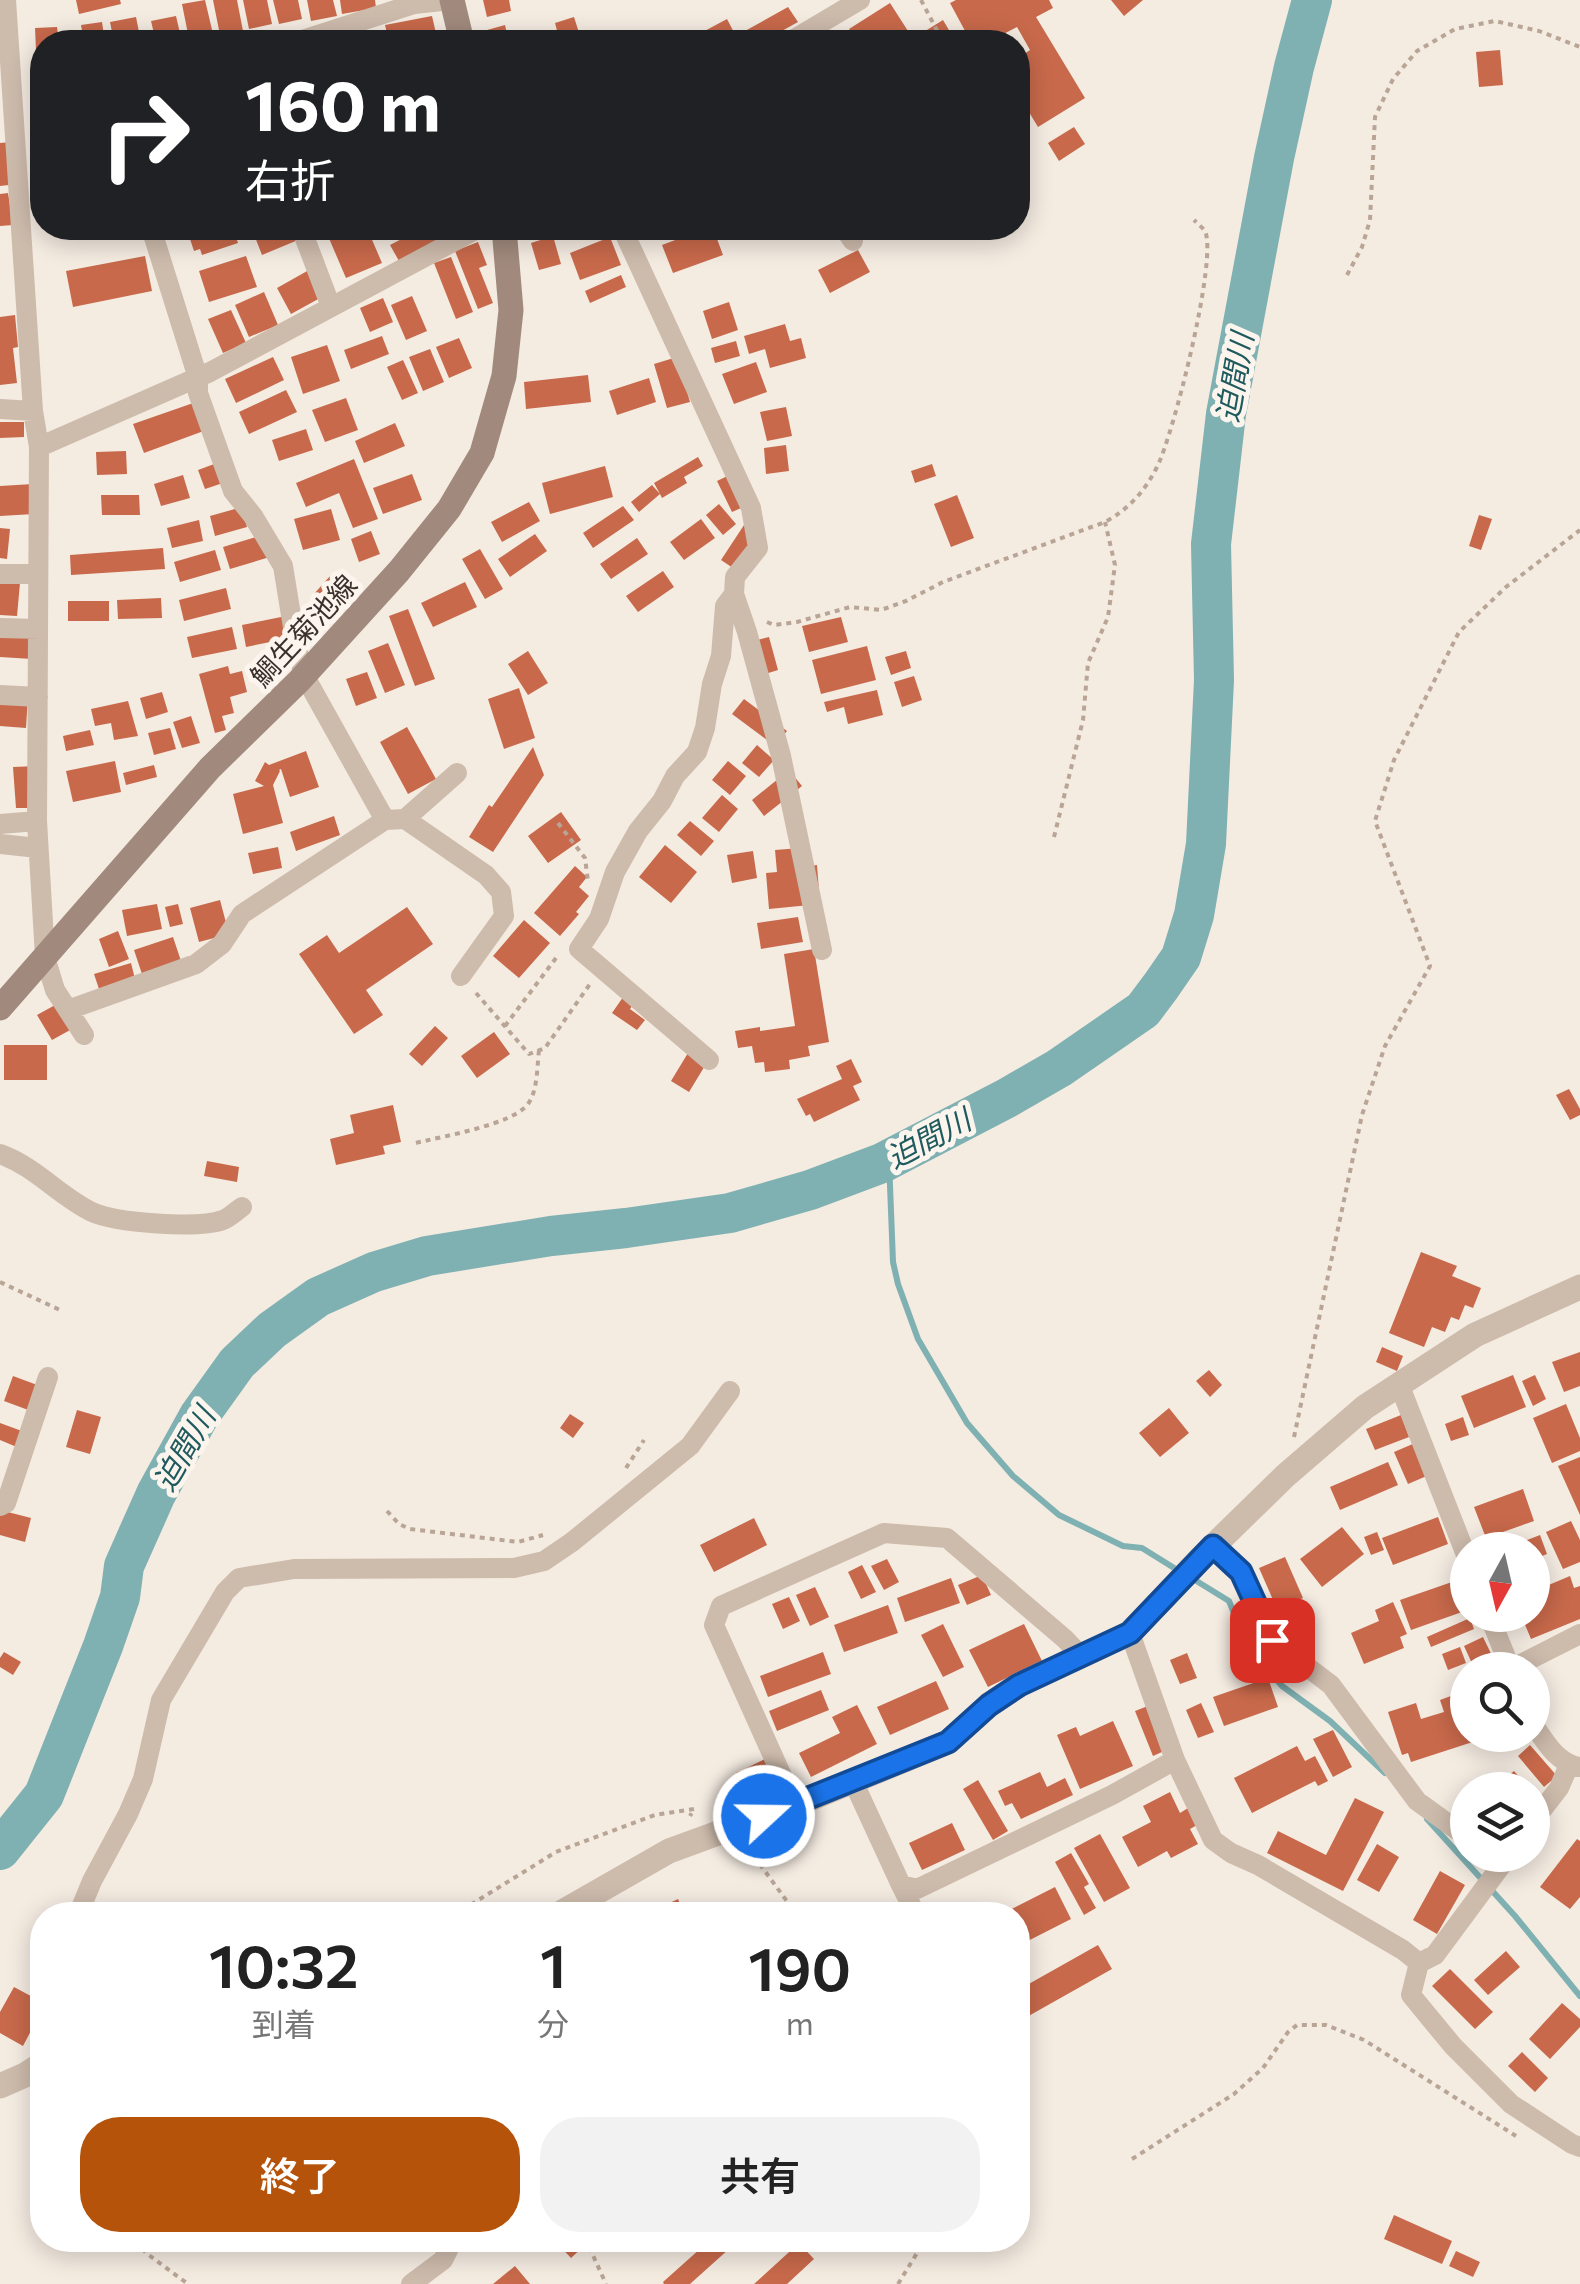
<!DOCTYPE html>
<html lang="ja">
<head>
<meta charset="utf-8">
<style>
	:root { --surface:#fff; --page:#f2f2f2; --text:#222; --muted:#767676; --accent:#b45309 }
	body { margin:0; font-family:Commissioner,"Noto Sans JP",sans-serif; background:var(--page); color:var(--text); height:100vh; display:flex; flex-direction:column; font-size:38px; white-space:nowrap }
	* { box-sizing:border-box; margin:0 }
	p { font-size:32px; color:var(--muted) }
	.icon { flex:none; width:55px; height:55px; fill:none; stroke:currentColor; stroke-width:2; stroke-linecap:round; stroke-linejoin:round }
	.map { position:relative; flex:1; overflow:hidden }
	.panel { position:absolute; left:30px; top:1902px; width:1000px; height:350px; display:flex; flex-direction:column; background:var(--surface); border-radius:40px; box-shadow:0 5px 25px #0003 }
	.panel>* { flex:none }
	.hud { position:absolute; left:30px; top:30px; width:1000px; height:210px; border-radius:40px; box-shadow:0 5px 25px #0003; background:#202124; color:#fff; overflow:hidden }
	.needle { width:65px; rotate:188deg }
	.tools { position:absolute; left:1450px; top:1532px; display:grid; gap:20px }
	.tools a { display:grid; place-items:center; width:100px; height:100px; border-radius:50%; background:var(--surface); box-shadow:0 5px 25px #0003; font-size:50px }
	.pin { position:absolute; display:grid; place-items:center; width:85px; height:85px; color:#fff; margin:-42px; border-radius:20px; box-shadow:0 5px 15px #0006 }
	.me { position:absolute; width:110px; margin:-55px; rotate:69deg; stroke-linejoin:round; filter:drop-shadow(0 0 8px #0008) }
	.turn { display:flex; align-items:center; gap:35px; height:210px; padding:0 50px; font-size:45px }
	.turn .icon { width:130px; height:130px; stroke-width:2.5 }
	.turn b { display:block; font-size:70px; line-height:85px }
	.eta { display:flex; justify-content:space-evenly; align-items:center; height:170px; text-align:center }
	.eta b { font-size:60px; font-weight:600; line-height:70px }
	.action { display:flex; gap:20px; margin-top:auto; padding:20px 50px }
	.action a { flex:1; height:115px; border-radius:40px; background:var(--accent); color:#fff; font-size:40px; font-weight:600; line-height:115px; text-align:center }
	.action a+a { background:var(--page); color:var(--text) }
	.map>svg:first-child { display:block }
	.lines { fill:none; stroke-linecap:round; stroke-linejoin:round }
	.stream { stroke:#7fb0b2; stroke-width:6 }
	.river { stroke:#7fb0b2; stroke-width:40 }
	.building { fill:#c8694b }
	.path { stroke:#b9a596; stroke-width:4; stroke-dasharray:5 5; stroke-linecap:butt }
	.minor { stroke:#cdbbac; stroke-width:20 }
	.tertiary { stroke:#cdbbac; stroke-width:25 }
	.secondary { stroke:#a18a7d; stroke-width:25 }
	.route-casing { stroke:#114b97; stroke-width:25 }
	.route { stroke:#1a73e8; stroke-width:18 }
	.labels { text-anchor:middle; dominant-baseline:central; stroke-width:10; stroke-linejoin:round; paint-order:stroke }
	.street-label { font-size:28px; fill:#3b302b; stroke:#fbf5ee }
	.water-label { font-size:30px; font-style:italic; fill:#1f5a5e; stroke:#fbf5ee }
</style>
</head>
<body>
<div class="map">
<svg width="1580" height="2284" viewBox="0 0 1580 2284">
	<rect width="100%" height="100%" fill="#f4ebe1"/>
	<g class="lines">
		<path class="stream" d="M889,1160L893,1262L898,1284L918,1339L967,1423L1013,1476L1059,1515L1123,1546L1142,1548L1179,1571
			M1190,1577L1229,1601L1248,1647L1282,1686L1330,1721L1385,1773
			M1427,1819L1515,1916L1580,1996"/>
		<path class="river" d="M0,1850L44,1795L103,1646L120,1597L124,1566L156,1494L199,1416L237,1363L272,1330L318,1297L374,1272L427,1256L551,1236L626,1228L730,1213L810,1190L882,1163L1007,1098L1059,1068L1143,1010L1161,986L1181,957L1194,915L1206,844L1214,680L1211,544L1226,414L1274,158L1294,67L1312,0"/>
	</g>
	<path class="building" d="M76,0H120L121,4L79,14Z
		M205,0L213,34L189,39L182,4Z
		M213,0H237L243,31L220,35Z
		M243,0H267L272,24L249,29Z
		M273,0H298L302,19L279,24Z
		M307,0H333L337,16L311,21Z
		M340,0H375L376,8L342,14Z
		M483,0H509L511,11L487,17Z
		M956,0H1049L1053,8L1036,17L1085,98L1038,127L1018,94V58L1030,50L1017,27L988,42H971L950,3Z
		M1111,0H1143L1124,16Z
		M890,3L908,31L890,42H857L849,29Z
		M788,7L798,22L762,42H753L745,31Z
		M176,16L182,42H156L151,21Z
		M432,16L438,42H389L385,25Z
		M136,17L141,42H114L110,22Z
		M574,17L582,42H560L555,23Z
		M727,19L739,42H684Z
		M943,20L956,42H917L914,38Z
		M102,22L105,42H84L81,25Z
		M505,25L509,42H490L487,30Z
		M57,27L59,42H42V50H36L35,28Z
		M1500,50L1503,85L1479,87L1476,52Z
		M1074,127L1085,144L1059,161L1048,143Z
		M22,141L26,183L0,186V143Z
		M8,193L13,225L0,226V194Z
		M195,228H233L238,243L202,255L200,249L194,251L187,230Z
		M264,228H293L298,240L262,255L253,232Z
		M330,228H367L382,263L346,278L325,229Z
		M423,228H460L399,261L390,245Z
		M707,228H713L723,255L673,273L662,245Z
		M553,236L561,264L539,270L531,243Z
		M610,237L621,265L580,280L570,253Z
		M478,242L487,265L479,268L493,303L478,309L455,251Z
		M858,250L870,272L830,293L818,270Z
		M145,256L152,291L73,307L66,271Z
		M246,256L257,287L209,302L199,271Z
		M451,257L473,312L456,319L434,263Z
		M316,266L331,292L291,314L277,288Z
		M621,275L626,287L590,303L585,291Z
		M264,292L278,325L249,337L235,305Z
		M412,296L427,331L406,340L391,305Z
		M383,298L393,322L370,332L360,308Z
		M729,302L738,330L712,339L703,311Z
		M231,310L246,343L223,353L208,319Z
		M15,315L18,347L13,348L17,383L0,385V317Z
		M785,324L790,341L801,338L806,358L770,368L765,349L749,354L744,336Z
		M382,336L389,354L351,369L344,350Z
		M459,338L472,368L449,378L436,347Z
		M736,341L740,356L715,363L711,348Z
		M327,345L340,381L303,394L291,357Z
		M430,349L444,382L423,391L409,357Z
		M273,357L284,380L236,403L225,379Z
		M677,357L690,402L667,408L654,364Z
		M403,360L418,393L402,400L387,367Z
		M756,362L767,392L734,404L722,374Z
		M588,375L591,402L526,409L524,382Z
		M649,378L656,402L617,415L609,391Z
		M286,390L297,412L249,434L239,412Z
		M346,398L358,430L325,442L312,410Z
		M199,401L209,429L144,453L133,424Z
		M786,407L792,436L767,441L760,412Z
		M0,422H24V437L0,438Z
		M395,423L405,446L364,463L355,441Z
		M306,429L313,450L279,461L272,440Z
		M786,445L789,471L766,474L764,448Z
		M126,451L127,474L97,475L96,452Z
		M698,457L703,466L684,477L687,483L662,498L660,494L639,512L631,502L652,485L660,494L654,483Z
		M354,459L378,519L353,528L339,493L306,507L296,483Z
		M225,460L232,480L205,489L198,470Z
		M932,464L936,476L915,483L911,471Z
		M605,466L613,497L550,514L542,483Z
		M742,469L757,501L732,512L717,481Z
		M412,474L422,500L383,514L373,488Z
		M183,475L190,498L161,506L154,484Z
		M33,484L34,514L0,516V486Z
		M101,495H139L140,515H102Z
		M957,495L974,538L951,547L934,504Z
		M529,502L540,521L502,542L491,522Z
		M719,504L736,524L723,535L706,515Z
		M623,506L634,520L593,548L583,533Z
		M242,507L247,527L215,536L210,516Z
		M331,509L340,540L303,550L294,519Z
		M1479,515L1492,519L1481,550L1469,546Z
		M701,519L715,538L684,560L670,542Z
		M199,520L203,541L172,548L167,528Z
		M746,522L761,533L736,570L721,560Z
		M0,528L10,529L7,559L0,558Z
		M371,531L380,554L359,562L351,539Z
		M266,534L273,556L230,569L223,547Z
		M535,534L547,551L510,577L498,559Z
		M637,538L648,554L611,579L600,564Z
		M163,548L165,569L71,575L70,555Z
		M480,549L503,589L485,599L462,559Z
		M215,550L221,570L180,582L174,562Z
		M663,571L674,587L638,612L626,596Z
		M331,575L347,591L330,610L313,595Z
		M0,582L20,583L17,616L0,615Z
		M465,582L477,607L433,627L421,603Z
		M226,588L231,609L184,621L179,600Z
		M161,598L162,618L118,619L117,600Z
		M68,601H109V621H68Z
		M408,609L435,679L415,686L389,616Z
		M286,616L290,638L246,647L242,625Z
		M841,617L848,642L809,652L802,626Z
		M43,625L32,659L0,657V628Z
		M232,627L237,649L192,658L187,637Z
		M769,637L778,670L759,676L750,642Z
		M388,643L405,685L385,693L368,651Z
		M867,646L876,680L821,694L812,660Z
		M528,651L548,683L528,695L508,664Z
		M906,651L911,668L891,675L885,657Z
		M228,666L230,674L242,671L247,692L230,697L234,713L222,716L226,730L215,733L199,674Z
		M367,672L377,698L356,706L346,679Z
		M914,676L922,700L902,707L894,682Z
		M519,688L535,738L504,749L488,699Z
		M877,690L883,715L848,724L844,707L827,712L824,702Z
		M162,692L168,712L146,719L140,698Z
		M0,694L28,696L26,728L0,726Z
		M744,699L787,731L775,746L732,714Z
		M128,701L138,736L114,740L111,723L95,726L91,709Z
		M191,716L200,743L182,748L173,722Z
		M407,727L436,779L408,794L380,742Z
		M170,728L176,749L154,755L148,733Z
		M90,730L94,745L66,751L63,736Z
		M757,745L774,760L759,777L742,763Z
		M533,747L544,775L493,852L469,837L489,805L492,807Z
		M306,751L319,787L290,797L281,769L279,770L280,771L273,785L283,823L243,834L233,794L264,786L255,781L265,762L269,765Z
		M115,761L121,792L73,802L66,771Z
		M728,761L746,776L730,795L712,780Z
		M154,765L157,777L126,785L123,773Z
		M38,766L39,808H16L13,767Z
		M789,770L802,786L764,816L752,800Z
		M722,795L738,809L719,832L702,818Z
		M561,812L581,840L548,863L528,836Z
		M334,816L340,835L296,851L290,832Z
		M690,821L714,841L701,856L677,835Z
		M665,845L697,872L671,903L639,877Z
		M278,847L282,868L253,874L248,853Z
		M800,848L802,867L817,865L820,904L769,909L766,873L777,872L775,850Z
		M753,851L757,878L732,883L727,855Z
		M575,866L587,877L579,887L589,896L576,912L579,914L560,936L534,913Z
		M220,900L229,934L199,942L190,908Z
		M157,904L162,929L127,936L122,910Z
		M178,904L183,924L170,927L165,907Z
		M407,907L433,944L366,990L383,1015L354,1034L299,954L327,935L339,953Z
		M798,917L803,942L761,949L757,923Z
		M524,920L550,943L519,978L493,956Z
		M118,931L129,959L109,967L99,939Z
		M173,937L181,961L142,974L134,950Z
		M814,949L829,1042L808,1046L810,1056L789,1060L790,1069L765,1072L764,1062L755,1063L752,1046L738,1048L735,1031L760,1027V1031L795,1026L784,954Z
		M131,963L135,979L99,989L94,974Z
		M628,990L638,997L630,1009L645,1020L637,1030L612,1013Z
		M66,999L81,1024L52,1040L37,1015Z
		M435,1026L448,1038L422,1066L409,1054Z
		M494,1032L510,1054L477,1078L461,1056Z
		M4,1045H47V1080H4Z
		M688,1053L706,1064L689,1092L671,1081Z
		M851,1059L862,1082L853,1086L860,1100L814,1122L810,1114L806,1116L797,1099L842,1079L836,1066Z
		M1569,1089L1580,1109V1115L1570,1120L1556,1095Z
		M393,1105L401,1142L383,1146L385,1154L336,1165L330,1139L354,1133L350,1115Z
		M207,1161L239,1167L237,1182L204,1176Z
		M1421,1252L1457,1266L1452,1276L1481,1288L1473,1308L1465,1305L1459,1320L1451,1317L1445,1332L1432,1327L1424,1347L1389,1333Z
		M1382,1347L1403,1356L1397,1371L1376,1362Z
		M1580,1352V1386L1564,1392L1552,1362Z
		M1209,1370L1222,1385L1210,1397L1196,1381Z
		M1513,1375L1526,1407L1474,1428L1461,1396Z
		M1535,1375L1546,1399L1533,1406L1522,1381Z
		M13,1376L48,1389L39,1414L4,1401Z
		M1566,1404L1580,1438V1451L1552,1463L1533,1418Z
		M1169,1408L1189,1433L1160,1457L1139,1433Z
		M77,1410L101,1417L90,1454L66,1447Z
		M570,1414L584,1423L573,1438L560,1428Z
		M1401,1415L1409,1437L1375,1450L1366,1429Z
		M1463,1417L1469,1435L1451,1441L1445,1424Z
		M0,1423L30,1434L24,1450L0,1440Z
		M1415,1443L1429,1475L1408,1484L1394,1452Z
		M1580,1457V1515L1558,1466Z
		M1388,1462L1398,1485L1340,1510L1330,1487Z
		M1523,1489L1534,1521L1486,1538L1474,1507Z
		M0,1510L31,1518L25,1542L0,1535Z
		M1438,1517L1448,1544L1393,1565L1382,1538Z
		M754,1518L767,1545L714,1572L700,1545Z
		M1571,1521L1580,1540V1562L1563,1569L1546,1532Z
		M1342,1527L1364,1554L1322,1587L1300,1559Z
		M1377,1532L1384,1550L1371,1555L1364,1537Z
		M1540,1535L1547,1554L1532,1560V1550H1501Z
		M1285,1557L1303,1598L1277,1609L1259,1568Z
		M887,1559L899,1582L884,1590L871,1566Z
		M862,1565L876,1592L861,1599L848,1572Z
		M982,1575L991,1595L967,1605L958,1585Z
		M1570,1576L1574,1588L1580,1586V1619L1531,1639L1521,1615H1532V1592Z
		M951,1578L960,1603L905,1622L897,1598Z
		M1452,1582L1462,1612L1411,1630L1400,1600Z
		M815,1587L829,1617L810,1626L796,1595Z
		M789,1597L800,1621L783,1629L772,1604Z
		M1393,1602L1407,1634L1400,1637L1404,1648L1364,1664L1351,1633L1379,1621L1375,1610Z
		M888,1605L898,1633L844,1652L834,1625Z
		M1470,1618L1474,1629L1431,1647L1427,1637Z
		M943,1624L964,1667L943,1677L921,1635Z
		M1024,1624L1042,1661L988,1687L969,1650Z
		M1483,1637L1499,1670H1475L1464,1646Z
		M1460,1647L1466,1663L1448,1670L1442,1654Z
		M4,1652L21,1662L13,1675L0,1667V1658Z
		M823,1652L831,1674L768,1697L760,1676Z
		M1187,1653L1197,1678L1180,1684L1170,1660Z
		M1268,1678L1278,1707L1224,1726L1213,1697Z
		M936,1681L949,1709L890,1735L877,1707Z
		M821,1690L829,1710L777,1731L769,1711Z
		M1459,1693L1463,1706L1468,1704V1735H1484L1485,1738L1411,1762L1408,1753L1402,1755L1388,1712L1416,1703L1421,1719L1444,1712L1440,1700Z
		M1201,1703L1214,1732L1198,1738L1186,1710Z
		M1153,1704L1171,1748L1153,1756L1135,1711Z
		M857,1705L877,1744L811,1777L799,1753L840,1733L832,1717Z
		M1113,1721L1133,1766L1080,1789L1057,1735L1076,1727L1080,1736Z
		M1333,1730L1352,1767L1333,1777L1313,1739Z
		M1530,1745L1557,1776L1544,1787L1518,1756Z
		M1297,1746L1305,1761L1315,1756L1328,1781L1318,1786L1315,1781L1252,1813L1234,1778Z
		M765,1759L775,1779L745,1793L736,1773Z
		M1514,1771L1531,1790H1492Z
		M1040,1772L1047,1787L1065,1778L1073,1795L1021,1819L1012,1803L1005,1806L998,1791Z
		M978,1780L1008,1831L993,1840L963,1789Z
		M1170,1792L1180,1813L1188,1808L1197,1825L1190,1829L1198,1844L1171,1858L1167,1851L1138,1867L1122,1837L1151,1822L1143,1806Z
		M1355,1798L1384,1812L1343,1891L1267,1853L1278,1831L1326,1855Z
		M952,1823L965,1850L922,1870L909,1843Z
		M1100,1834L1130,1888L1104,1902L1074,1848Z
		M1577,1839L1580,1841V1897L1570,1909L1540,1887Z
		M1377,1844L1399,1857L1379,1892L1357,1880Z
		M1071,1853L1089,1884L1084,1887L1096,1908L1084,1915L1055,1862Z
		M1440,1871L1465,1885L1437,1934L1413,1920Z
		M1055,1887L1071,1919L1018,1946V1915H1000Z
		M678,1899L685,1915H644Z
		M1098,1945L1112,1969L1025,2018L1018,2005V1990Z
		M1506,1951L1520,1967L1488,1995L1474,1980Z
		M1450,1969L1493,2012L1475,2029L1432,1986Z
		M14,1987L42,2002V2010L23,2046L0,2033V2012Z
		M1562,2003L1580,2019V2027L1550,2059L1529,2039Z
		M1522,2052L1548,2078L1535,2092L1508,2066Z
		M1394,2215L1452,2241L1442,2264L1384,2239Z
		M554,2240H582L586,2244L571,2258Z
		M710,2240H739L690,2284H664L663,2282Z
		M799,2243L814,2259L787,2284H754Z
		M1456,2251L1480,2262L1473,2277L1449,2266Z
		M515,2266L530,2284H493Z"/>
	<g class="lines">
		<path class="path" d="M921,0L943,42
			M1347,275L1362,247L1370,220L1375,117L1393,79L1417,51L1455,29L1495,21L1539,31L1580,47
			M767,622L774,625L797,622L850,607L881,610L906,601L943,582L1105,522C1129,509 1145,491 1157,467C1173,436 1218,259 1205,231C1202,227 1198,224 1194,220
			M558,823L585,858L588,881
			M1054,837L1083,720L1088,663L1108,617L1115,565L1105,522
			M476,993L529,1054L545,1048L590,984
			M505,1026L559,954
			M416,1143C443,1136 512,1125 528,1104C538,1090 537,1066 539,1050
			M0,1282L60,1310
			M1294,1437L1362,1115L1385,1046L1430,966L1375,821L1394,760L1459,632L1506,587L1580,530
			M626,1468L644,1440
			M387,1511L399,1524L410,1529L518,1542L543,1535
			M748,1848L797,1915
			M454,1915L556,1852L655,1815L694,1809L690,1816
			M1132,2159L1234,2094L1263,2068L1288,2032L1297,2025H1326L1364,2040L1516,2136
			M137,2240L146,2253L188,2284
			M582,2240L591,2251L606,2284
			M898,2284L925,2240"/>
		<path class="minor" d="M6,0L33,411L39,447L37,821L45,957L55,990L84,1035
			M296,42L414,4L451,0
			M789,42L860,0
			M151,228L198,378V393L233,491L253,516L283,566L296,646L304,675L385,820
			M301,228L331,307
			M622,228L751,508L758,548L735,577L734,594L747,632L781,756L822,950
			M844,228L853,241
			M0,409L33,411
			M39,447L210,372L479,228
			M0,574H38
			M0,628L38,629
			M0,695L38,697
			M405,819L457,773
			M0,824L37,821
			M0,844L38,848
			M68,1010L196,964L222,944L242,914L385,820L405,819L486,875L501,892L504,916L461,976
			M709,1060L579,949L599,919L615,872L638,831L662,801L675,776L697,752L705,728L712,684L721,656L725,606L734,594
			M0,1154C36,1167 59,1196 92,1212C116,1223 198,1229 223,1220C229,1218 236,1211 242,1207
			M1399,1384L1468,1560
			M0,1506L6,1503L48,1377
			M1213,1547L1241,1571L1272,1640L1331,1685L1417,1801L1468,1838
			M1489,1615L1511,1670
			M1130,1633L1175,1760L1213,1840L1231,1853L1258,1865L1403,1950L1419,1963
			M1511,1669L1580,1634
			M1532,1722C1544,1740 1557,1764 1580,1767
			M853,1781L901,1885L917,1889L1112,1795L1175,1760
			M795,1805L714,1625L721,1606L884,1533L947,1538L1065,1639L1082,1657
			M1532,1823L1559,1788L1569,1765
			M901,1885L916,1915
			M78,1915L92,1881L128,1814L143,1779L161,1700L225,1592L239,1578L294,1569L514,1568L544,1561L572,1542L690,1446L730,1391
			M1419,1963L1411,1995L1453,2046L1511,2104L1572,2144L1580,2147
			M1419,1963L1435,1955L1509,1855
			M411,2284L443,2260L453,2240"/>
		<path class="tertiary" d="M557,1915L669,1851L795,1805L948,1742L989,1705L1019,1685L1130,1633L1198,1561L1285,1476L1365,1407L1475,1335L1580,1287
			M0,2086L25,2075L42,2064"/>
		<path class="secondary" d="M452,0L462,42
			M0,1008L210,768L299,681L399,571L449,509L482,453L504,376L511,310L504,228"/>
	</g>
	<g class="lines">
		<defs>
			<path id="route" d="M764,1816L948,1742L989,1705L1019,1685L1130,1633L1213,1546L1241,1572L1272,1640"/>
		</defs>
		<use href="#route" class="route-casing"/>
		<use href="#route" class="route"/>
	</g>
	<g class="labels">
		<g class="street-label">
			<text transform="translate(303 630) rotate(-47)">鯛生菊池線</text>
		</g>
		<g class="water-label">
			<text transform="translate(1233 377) rotate(-80)">迫間川</text>
			<text transform="translate(928 1137) rotate(-28)">迫間川</text>
			<text transform="translate(183 1448) rotate(-60)">迫間川</text>
		</g>
	</g>
</svg>
<div class="tools">
<a><svg class="needle" viewBox="-14 -14 28 28"><path d="M0-13l5 13h-10z" fill="#e53935"/><path d="M0 13l5-13h-10z" fill="#767676"/></svg></a>
<a><svg class="icon" aria-label="search" viewBox="0 0 24 24"><circle cx="10" cy="10" r="6"/><path d="M15 15l6 6"/></svg></a>
<a><svg class="icon" aria-label="layers" viewBox="0 0 24 24"><path d="M12 4l9 5-9 5-9-5zM3 14l9 5 9-5"/></svg></a>
</div>
<div class="pin" style="left:1272px;top:1640px;background:#d93025"><svg class="icon" aria-label="arrive" viewBox="0 0 24 24"><path d="M6 21V4h12l-3 4 3 4H6"/></svg></div>
<svg class="me" style="left:764px;top:1816px" viewBox="-20 -20 40 40"><circle r="17" fill="#1a73e8" stroke="#fff" stroke-width="3"/><path d="M0-11L8 9 0 5-8 9z" fill="#fff"/></svg>
<div class="hud">
<div class="turn"><svg class="icon" aria-label="right" viewBox="0 0 24 24"><path d="M7 20v-9h11M14 6l5 5-5 5"/></svg><div><b>160 m</b>右折</div></div>
</div>
<section class="panel">
<div class="eta">
<div><b>10:32</b><p>到着</p></div>
<div><b>1</b><p>分</p></div>
<div><b>190</b><p>m</p></div>
</div>
<div class="action"><a>終了</a><a>共有</a></div>
</section>
</div>
</body>
</html>
